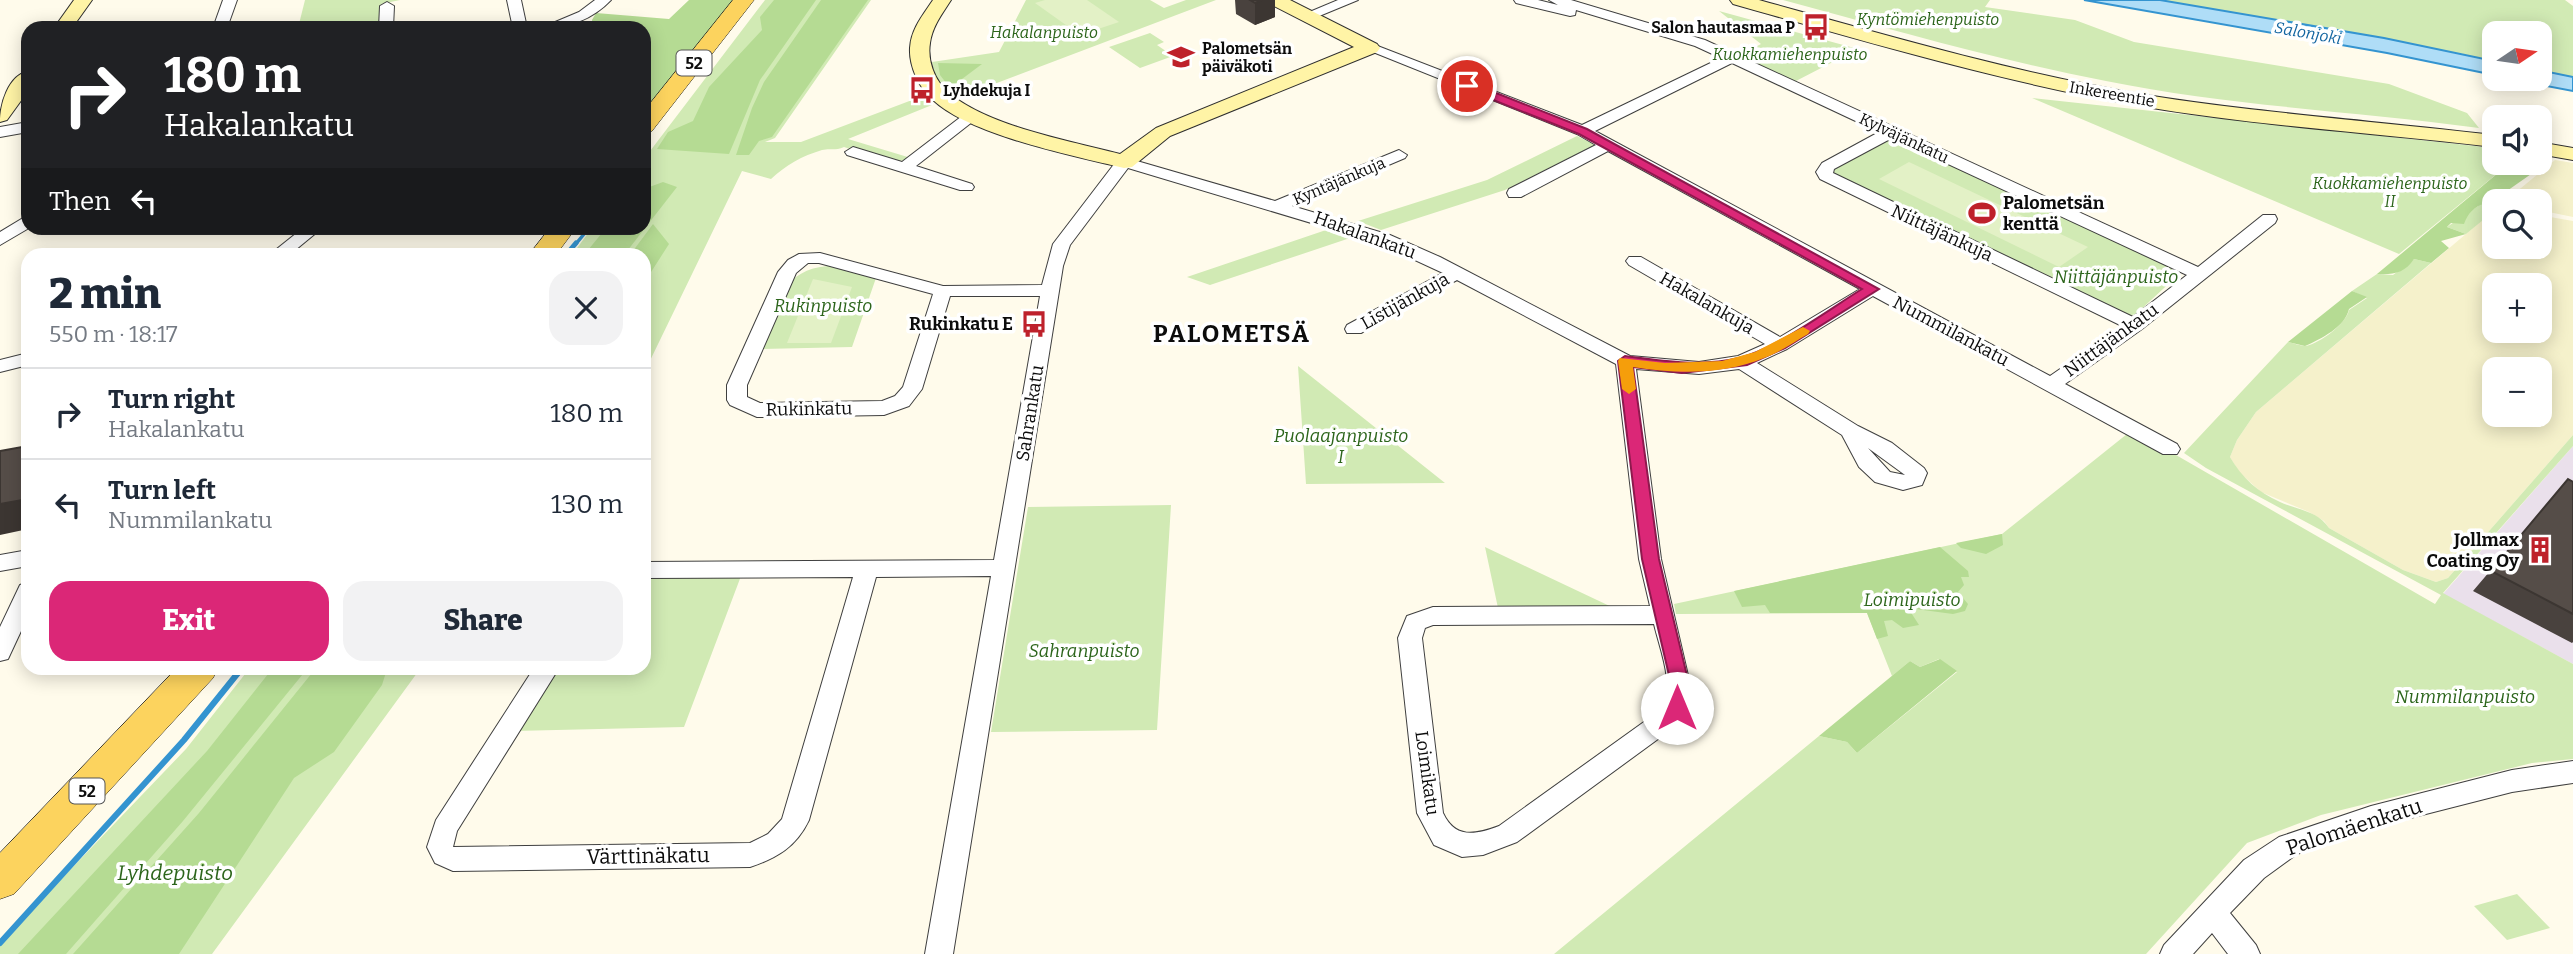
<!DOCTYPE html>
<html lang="en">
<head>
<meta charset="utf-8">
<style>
	:root { --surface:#fff; --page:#f2f2f3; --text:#1f2937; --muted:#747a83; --line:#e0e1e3; --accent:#db2777 }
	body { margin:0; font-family:Bitter,serif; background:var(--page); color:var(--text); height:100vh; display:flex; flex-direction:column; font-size:26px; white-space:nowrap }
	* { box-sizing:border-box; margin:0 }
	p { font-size:23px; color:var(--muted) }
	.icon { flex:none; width:38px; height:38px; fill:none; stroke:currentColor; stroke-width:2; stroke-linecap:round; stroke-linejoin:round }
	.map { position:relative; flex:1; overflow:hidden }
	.sheet { position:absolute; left:21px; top:248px; width:630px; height:427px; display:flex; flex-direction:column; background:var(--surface); border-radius:21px; box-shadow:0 4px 18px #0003 }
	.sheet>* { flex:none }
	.guide { position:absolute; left:21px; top:21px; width:630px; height:214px; border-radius:21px; box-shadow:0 4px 18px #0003; background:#202124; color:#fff; overflow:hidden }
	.needle { width:46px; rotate:77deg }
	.fabs { position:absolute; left:2482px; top:21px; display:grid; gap:14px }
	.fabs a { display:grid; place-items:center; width:70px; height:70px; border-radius:14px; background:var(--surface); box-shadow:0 4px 18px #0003; font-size:35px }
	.pin { position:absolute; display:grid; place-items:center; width:60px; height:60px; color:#fff; margin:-30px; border:4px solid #fff; border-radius:50%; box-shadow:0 2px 7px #0007 }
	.me { position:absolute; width:77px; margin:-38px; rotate:0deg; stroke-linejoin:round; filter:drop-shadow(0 0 5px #0008) }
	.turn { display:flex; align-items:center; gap:24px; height:147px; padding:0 28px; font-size:32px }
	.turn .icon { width:91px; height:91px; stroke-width:2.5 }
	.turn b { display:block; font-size:49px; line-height:60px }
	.then { display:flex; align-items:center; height:66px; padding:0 28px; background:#0003; gap:14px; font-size:26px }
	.round { display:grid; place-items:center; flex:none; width:74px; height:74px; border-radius:21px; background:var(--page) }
	.overview { display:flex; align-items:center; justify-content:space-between; height:119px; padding:0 28px }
	h1 { font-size:42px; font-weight:800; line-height:52px }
	.cta { display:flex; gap:14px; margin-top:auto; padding:14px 28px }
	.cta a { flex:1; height:80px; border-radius:21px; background:var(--accent); color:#fff; font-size:28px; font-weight:800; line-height:80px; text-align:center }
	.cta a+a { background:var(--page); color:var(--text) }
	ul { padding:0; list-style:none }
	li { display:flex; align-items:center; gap:21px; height:91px; padding:0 28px; border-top:2px solid var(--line) }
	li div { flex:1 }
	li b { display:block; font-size:26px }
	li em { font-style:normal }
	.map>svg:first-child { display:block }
	.industrial { fill:#eae0eb }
	.farmland { fill:#f5f1cb; fill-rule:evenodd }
	.green { fill:#d1eab4 }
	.forest { fill:#b5db93 }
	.pitch { fill:#e3f1c6 }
	.water { fill:#afddf7; stroke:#3494d0; stroke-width:2 }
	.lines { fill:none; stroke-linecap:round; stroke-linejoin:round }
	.stream-far2 { stroke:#3494d0; stroke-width:3.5 }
	.stream-far1 { stroke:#3494d0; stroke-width:5 }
	.stream { stroke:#3494d0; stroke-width:6 }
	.street-casing { stroke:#3f3f3f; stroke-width:2 }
	.secondary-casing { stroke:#2e2e2e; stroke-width:2 }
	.primary-casing { stroke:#1d1d1d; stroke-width:1 }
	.street { fill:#fff; fill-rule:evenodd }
	.secondary { fill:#fff4a6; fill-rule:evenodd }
	.primary { fill:#fcd35e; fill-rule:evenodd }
	.wall { fill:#49423e }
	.shaded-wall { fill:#3c3632 }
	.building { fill:#554d48; stroke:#3c3632; stroke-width:2 }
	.route { fill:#db2777; stroke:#8e194d; stroke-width:2 }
	.slow { fill:#f59e0b }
	.labels { text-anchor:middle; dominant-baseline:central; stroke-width:7; stroke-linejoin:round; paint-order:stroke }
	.far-park-label { font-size:16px; font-style:italic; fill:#2c651b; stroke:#fff }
	.far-poi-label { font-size:16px; font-weight:bold; fill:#0c0c0c; stroke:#fff; text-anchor:start }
	.far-water-label { font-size:16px; font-style:italic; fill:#1365a0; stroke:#fff }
	.shield { fill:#fff; stroke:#555; stroke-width:2 }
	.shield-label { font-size:16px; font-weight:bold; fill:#0c0c0c }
	.far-street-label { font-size:16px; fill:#0c0c0c; stroke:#fff }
	.poi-label { font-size:18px; font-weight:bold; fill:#0c0c0c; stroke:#fff; text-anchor:end }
	.street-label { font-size:18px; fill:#0c0c0c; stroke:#fff }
	.park-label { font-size:18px; font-style:italic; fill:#2c651b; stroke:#fff }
	.near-street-label { font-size:21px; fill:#0c0c0c; stroke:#fff }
	.near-park-label { font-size:21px; font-style:italic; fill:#2c651b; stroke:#fff }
	.district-label { font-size:24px; font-weight:bold; letter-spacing:2px; fill:#0c0c0c; stroke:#fff }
</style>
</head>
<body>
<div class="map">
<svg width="2573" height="954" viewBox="0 0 2573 954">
	<rect width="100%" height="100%" fill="#fffbeb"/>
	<path class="industrial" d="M2573,446V664L2443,594Z"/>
	<path class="farmland" d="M2555,160L2573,163V217L2539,210V201H2513L2510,197Z
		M2493,211L2494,247H2539V215L2573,221V435L2448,578L2436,582L2403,570L2329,528L2324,521L2309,512L2261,492L2239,472L2230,457L2237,440L2256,412ZM2494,285H2539V331H2494ZM2494,369H2539V415H2494Z"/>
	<path class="green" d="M305,0H400L381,4L378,28H298Z
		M765,0H871L775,138L765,142H801L920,97L932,105L848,139L911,158C889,167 865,153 844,147C835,151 830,148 822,150C802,156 786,165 771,179L742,171L644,373V256H571L592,228H644V159Z
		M1026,0H1150L1164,8L1186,0H1216L957,98C942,87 935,80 932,62L999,52Z
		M1783,0H1990L1985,7L2075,20L2134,42L2389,84L2467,113L2479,128C2355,111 2228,106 2106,81C1997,60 1890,29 1783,0Z
		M2160,0H2565L2573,6V77L2539,70V33H2494V61L2384,38Z
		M1719,11L1858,49L1794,82L1738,56L1761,44Z
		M1150,33L1164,42L1157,45L1173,56L1140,68L1109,47Z
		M2032,98L2494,148V163H2510L2399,254Z
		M1577,136L1595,145L1505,190L1381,230L1358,221L1487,180Z
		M1892,138L2160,262L2171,268L2177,276L2136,314L2128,316L1832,175V169Z
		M2494,203V211L2466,234L2447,227L2481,204Z
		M1329,229L1356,236L1210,285L1187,277Z
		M2414,259L2431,263L2256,412L2237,440L2230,457C2242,478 2258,492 2280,502C2298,510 2318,511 2329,528L2403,570L2436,582L2448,578L2573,435V446L2443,593L2573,664V759L2532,763L2321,815L2247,843L2146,954H1554L1819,736L1847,742L1857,753L1957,672L1939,659L1920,667L1910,661L1892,676L1867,613L1676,614L1674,604L2002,534L2127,434L2169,451L2435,604L2441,595L2206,468L2184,453L2288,342C2293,343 2301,346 2306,346C2320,343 2346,324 2349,310L2367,298L2352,291L2377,274L2393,275Z
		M828,266L876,278L852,347L758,349C774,311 780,269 828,266Z
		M1298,366L1445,483L1306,484Z
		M1171,505L1157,730L991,732L1028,507Z
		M1485,547L1616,609L1498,608Z
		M741,576L684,727L514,731L554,669L644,668V577Z
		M249,669H420L212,954H0V943L186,749Z
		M2517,894L2550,928L2507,940L2474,906Z"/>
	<path class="forest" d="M689,0H737L644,115V28H593L592,20L596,13L669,19Z
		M774,0H816L760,80L729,154L657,149L668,132L693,121L709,87L762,30L760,17Z
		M821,0H868L772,137L759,141L749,155H736L752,108L764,82Z
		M938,63L982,64L950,88L940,75Z
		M2539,156L2546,158L2534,172L2504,193L2513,201C2492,201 2472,201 2464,224L2451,223L2447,227L2466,234L2441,241L2449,248L2431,263L2414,259C2405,273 2393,275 2377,274L2510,163H2539Z
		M663,182L677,187L624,255H584L606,228H644V189Z
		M653,224L669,244L644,283V256L630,255Z
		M2352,291L2367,297L2349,309C2345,327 2321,339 2305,346L2288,342Z
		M2002,534L2003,545L1986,554L1961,548L1956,543Z
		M1940,547L1968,571L1969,577H1961L1964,585L1958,592L1968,604L1965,611L1953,614L1908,608L1919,625L1903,628L1892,620L1884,621L1888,636L1877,639L1867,613H1770L1765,605L1742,607L1734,591Z
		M1940,659L1957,671L1857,753L1847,742L1819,736L1910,661L1920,667Z
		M316,668L387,669L382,685L334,752L294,778L179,954H73L199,813Z
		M272,669H307L183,821L66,954H18L207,751Z"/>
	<path class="pitch" d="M1045,0H1087L1119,22L1080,35L1035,3Z
		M1909,162L2088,247L2059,267L1879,179Z
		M813,279L852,287L831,343H787Z"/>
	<path class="water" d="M2084,0H2160L2384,38L2494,61V75L2387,53Z
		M2539,70L2573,77V91L2510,79H2539Z"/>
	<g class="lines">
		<path class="stream-far2" d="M575,245L589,228"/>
		<path class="stream-far1" d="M565,256L576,243"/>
		<path class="stream" d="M0,943L184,740L242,668"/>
		<defs>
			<path id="street" d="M223,0H237L227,28H213Z
				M507,0H521L527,28H513Z
				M595,0H611C592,20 568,28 541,28L579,12Z
				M1338,0H1358L1312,19L1307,20L1300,16Z
				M1514,0H1538L1558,5L1549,0H1571L1705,40L2198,267L2263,215H2275L2277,219L2275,223L2142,329L2065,384L2177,444L2180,449L2177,454H2163L1873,296L1787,349L1757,363L1858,426L1892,443L1924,468L1927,473L1922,485L1903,490L1875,482L1859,467L1842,435L1739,369L1699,374L1636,369L1661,559L1693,697L1680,723L1517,842L1483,855L1462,857L1434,845L1417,813L1398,638L1407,616L1433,607L1650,606L1639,559L1616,364L1457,280L1361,333H1347L1345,329L1347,325L1443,273L1378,243L1128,168L1070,245L1063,266L953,954H925L991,576L876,577L809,820C796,847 777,858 750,867L453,871L435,863L427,847L436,820L534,668H559L457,831L453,847L750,843L768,834L782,819L853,577L644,578V562L994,560L1040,296H950L922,389L909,406L884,415L757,417L730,405L727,400V385L778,272L788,260L799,254L820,253L943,286L1042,285L1053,244L1118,159H1130L1275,201L1399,150L1407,155L1405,158L1292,206L1390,235L1440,257L1630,356L1699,362L1738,356L1765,344L1629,265L1626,261L1629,257H1641L1780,337L1860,289L1608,151L1521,197H1509L1507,193L1509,189L1596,145L1577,134L1363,48L1365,45H1375L1582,125L1721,58L1695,46L1576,10L1575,15L1570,16L1516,3ZM1732,63L1879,132L1822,163L1816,172L1820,179L2122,326L2050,376L1595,131ZM1892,138L2187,275L2133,317L1833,173L1834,169ZM808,263H819L933,294L903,387L895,396L882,401L760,403L747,397V385L796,273ZM1868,448L1905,475L1890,472ZM1654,624C1660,650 1675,684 1662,709L1499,826C1475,835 1455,839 1443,813L1422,638L1425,628L1433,625Z
				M387,2L394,6L393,28H379L380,6Z
				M971,111L976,113L979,116L976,119L916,166L972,184L974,187L972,190H960L847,155L845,152L853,147L902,162L966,113Z
				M28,122V132L0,137V127Z
				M28,215L29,228L0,245V232Z
				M303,228H322L288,256H268Z
				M28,353V365L0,372V360Z
				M28,550V566L0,571V555Z
				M28,582V616L8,659L0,661V627L20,585Z
				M2573,761V783L2512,792L2371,828L2297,854L2264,878L2230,913L2256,945L2260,954H2228L2212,933L2193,954H2160L2164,945L2244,860L2279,837L2371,806L2512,770Z"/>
			<path id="secondary" d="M74,0H92L72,28H54Z
				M933,0H951C942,14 932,27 930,43C927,61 935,81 948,92C986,126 1071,141 1120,154L1156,128L1354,47L1270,4L1267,0H1290L1377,44L1380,48L1377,52L1170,136L1132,167L1124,168C1074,156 970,135 933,100C919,88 909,66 910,48C911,29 923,15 933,0Z
				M1730,0H1759C1885,35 2011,72 2140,94C2257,113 2376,121 2494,135V147C2376,133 2257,126 2140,106C2002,82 1867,42 1733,4Z
				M28,71V91L7,120L0,122C0,104 8,76 28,71Z
				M2539,142L2573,148V160L2539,154Z"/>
			<path id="primary" d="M733,0H754L652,131L644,133V111Z
				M550,228H576L555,256H528Z
				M177,668H218L213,678L14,894L0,899V853Z"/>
		</defs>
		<use href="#street" class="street-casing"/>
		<use href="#secondary" class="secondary-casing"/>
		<use href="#primary" class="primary-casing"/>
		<use href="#street" class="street"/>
		<use href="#secondary" class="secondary"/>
		<use href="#primary" class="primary"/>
	</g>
	<path class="wall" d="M1235,0H1275V17L1255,25L1236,14Z
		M2568,479L2573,482V642L2572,643L2473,591Z"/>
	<path class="shaded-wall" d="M1262,0H1275V17L1255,25V3Z
		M28,499V529L0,535V504Z"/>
	<path class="building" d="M1250,0H1262L1255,3Z
		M28,446V499L0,504V451Z
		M2568,479L2573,482V614L2491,571Z"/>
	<path class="route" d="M1463,83H1471L1587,129L1879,289L1785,348L1747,365L1682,373L1633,367L1659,559L1689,684L1690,697L1684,713L1677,715L1671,713L1668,708L1672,697L1671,684L1642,559L1618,361L1625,356C1663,361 1701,367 1739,358C1776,349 1828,310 1862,289L1579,134L1463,88Z"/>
	<path class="slow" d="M1803,327L1810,331L1808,334C1794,342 1779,353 1764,358C1723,375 1677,374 1633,367L1636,389L1629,394L1622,389L1618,361L1620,358L1665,363L1722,361L1755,352Z"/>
	<defs>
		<symbol id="bus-bare" viewBox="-9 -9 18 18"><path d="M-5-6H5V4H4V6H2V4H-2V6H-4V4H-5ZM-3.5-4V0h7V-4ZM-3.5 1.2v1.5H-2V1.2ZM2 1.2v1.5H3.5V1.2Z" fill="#be212b" stroke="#fff" stroke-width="2.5" paint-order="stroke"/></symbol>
		<symbol id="school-bare" viewBox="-9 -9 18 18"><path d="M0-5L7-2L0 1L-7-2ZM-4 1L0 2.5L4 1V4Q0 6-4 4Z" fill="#be212b" stroke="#fff" stroke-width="2.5" paint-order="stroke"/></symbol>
		<symbol id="stadium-bare" viewBox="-9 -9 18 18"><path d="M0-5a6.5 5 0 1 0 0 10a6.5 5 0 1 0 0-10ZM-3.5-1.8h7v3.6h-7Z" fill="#be212b" stroke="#fff" stroke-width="2.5" paint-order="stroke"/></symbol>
		<symbol id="building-bare" viewBox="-9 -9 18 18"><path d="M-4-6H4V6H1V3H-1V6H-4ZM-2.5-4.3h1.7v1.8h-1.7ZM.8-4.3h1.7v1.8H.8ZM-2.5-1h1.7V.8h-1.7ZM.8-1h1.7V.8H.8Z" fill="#be212b" stroke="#fff" stroke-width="2.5" paint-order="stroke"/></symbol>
	</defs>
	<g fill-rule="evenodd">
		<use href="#bus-bare" x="1797" y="8" width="38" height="38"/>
		<use href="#school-bare" x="1162" y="38" width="38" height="38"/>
		<use href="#bus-bare" x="903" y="71" width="38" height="38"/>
		<use href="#stadium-bare" x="1963" y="194" width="38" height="38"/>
		<use href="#bus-bare" x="1015" y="305" width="38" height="38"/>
		<use href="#building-bare" x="2521" y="531" width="38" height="38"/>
	</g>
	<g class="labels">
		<g class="far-park-label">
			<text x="1928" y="19">Kyntömiehenpuisto</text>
			<text x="1044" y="32">Hakalanpuisto</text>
			<text x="1790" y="54">Kuokkamiehenpuisto</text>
			<text x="2390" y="183">Kuokkamiehenpuisto<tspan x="2390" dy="18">II</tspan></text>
		</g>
		<g class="far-poi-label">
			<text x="1795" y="27" text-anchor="end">Salon hautasmaa P</text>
			<text x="1202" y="48">Palometsän<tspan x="1202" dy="18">päiväkoti</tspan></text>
			<text x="943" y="90">Lyhdekuja I</text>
		</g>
		<g class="far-water-label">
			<text transform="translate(2308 33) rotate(10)">Salonjoki</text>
		</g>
		<g class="shield">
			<rect x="676.5" y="50.5" width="35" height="25" rx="5"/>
			<rect x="69.5" y="778.5" width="35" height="25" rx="5"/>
		</g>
		<g class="shield-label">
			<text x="694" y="63">52</text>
			<text x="87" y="791">52</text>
		</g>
		<g class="far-street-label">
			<text transform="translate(2112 94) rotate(10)">Inkereentie</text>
			<text transform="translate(1904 138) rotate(25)">Kylväjänkatu</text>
			<text transform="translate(1339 181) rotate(-23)">Kyntäjänkuja</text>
		</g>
		<g class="poi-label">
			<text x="2003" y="203" text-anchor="start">Palometsän<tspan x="2003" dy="21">kenttä</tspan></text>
			<text x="1013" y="324">Rukinkatu E</text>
			<text x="2519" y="540">Jollmax<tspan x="2519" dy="21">Coating Oy</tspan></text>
		</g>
		<g class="street-label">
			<text transform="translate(1942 233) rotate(25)">Niittäjänkuja</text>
			<text transform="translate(1365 235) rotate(20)">Hakalankatu</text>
			<text transform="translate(1405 301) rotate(-29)">Listijänkuja</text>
			<text transform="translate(1707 303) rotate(30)">Hakalankuja</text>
			<text transform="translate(1951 331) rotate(28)">Nummilankatu</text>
			<text transform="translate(2111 340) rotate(-36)">Niittäjänkatu</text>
			<text transform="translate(809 409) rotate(-1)">Rukinkatu</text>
			<text transform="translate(1030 413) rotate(-81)">Sahrankatu</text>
			<text transform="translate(1427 773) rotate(82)">Loimikatu</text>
		</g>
		<g class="park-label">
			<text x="2116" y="277">Niittäjänpuisto</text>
			<text x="823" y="306">Rukinpuisto</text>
			<text x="1341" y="436">Puolaajanpuisto<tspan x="1341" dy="21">I</tspan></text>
			<text x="1912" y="600">Loimipuisto</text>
			<text x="1084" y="651">Sahranpuisto</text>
			<text x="2465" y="697">Nummilanpuisto</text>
		</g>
		<g class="near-street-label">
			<text transform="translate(2354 827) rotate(-18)">Palomäenkatu</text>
			<text transform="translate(648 856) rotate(-1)">Värttinäkatu</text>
		</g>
		<g class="near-park-label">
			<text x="175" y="873">Lyhdepuisto</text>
		</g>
		<g class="district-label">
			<text x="1232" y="334">PALOMETSÄ</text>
		</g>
	</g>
</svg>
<div class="fabs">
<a><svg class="needle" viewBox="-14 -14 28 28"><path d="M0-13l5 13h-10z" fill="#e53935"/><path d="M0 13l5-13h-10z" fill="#747a83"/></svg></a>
<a><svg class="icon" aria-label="sound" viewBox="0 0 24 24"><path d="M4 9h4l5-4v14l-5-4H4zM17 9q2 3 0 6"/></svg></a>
<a><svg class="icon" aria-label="search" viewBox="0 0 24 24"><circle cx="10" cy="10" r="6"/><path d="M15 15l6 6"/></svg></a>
<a>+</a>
<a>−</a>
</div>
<div class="pin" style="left:1467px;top:86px;background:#d93025"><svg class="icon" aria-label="arrive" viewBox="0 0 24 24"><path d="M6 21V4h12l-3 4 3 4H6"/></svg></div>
<svg class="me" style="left:1677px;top:708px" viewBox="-20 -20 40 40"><circle r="19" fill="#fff"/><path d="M0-13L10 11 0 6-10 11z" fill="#db2777"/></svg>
<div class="guide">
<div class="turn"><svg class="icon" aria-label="right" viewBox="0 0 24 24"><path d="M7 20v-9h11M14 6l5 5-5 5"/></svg><div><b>180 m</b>Hakalankatu</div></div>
<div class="then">Then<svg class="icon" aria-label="left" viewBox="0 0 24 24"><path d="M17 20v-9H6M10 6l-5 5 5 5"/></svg></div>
</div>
<section class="sheet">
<div class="overview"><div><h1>2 min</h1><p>550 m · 18:17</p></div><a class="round"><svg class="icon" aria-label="close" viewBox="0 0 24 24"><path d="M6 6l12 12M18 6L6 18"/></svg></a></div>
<ul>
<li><svg class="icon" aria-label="right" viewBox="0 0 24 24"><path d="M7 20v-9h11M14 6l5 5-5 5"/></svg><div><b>Turn right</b><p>Hakalankatu</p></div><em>180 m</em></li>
<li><svg class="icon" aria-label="left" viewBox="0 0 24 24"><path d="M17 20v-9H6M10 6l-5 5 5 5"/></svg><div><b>Turn left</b><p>Nummilankatu</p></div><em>130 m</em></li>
</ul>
<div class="cta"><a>Exit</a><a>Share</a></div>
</section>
</div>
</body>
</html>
